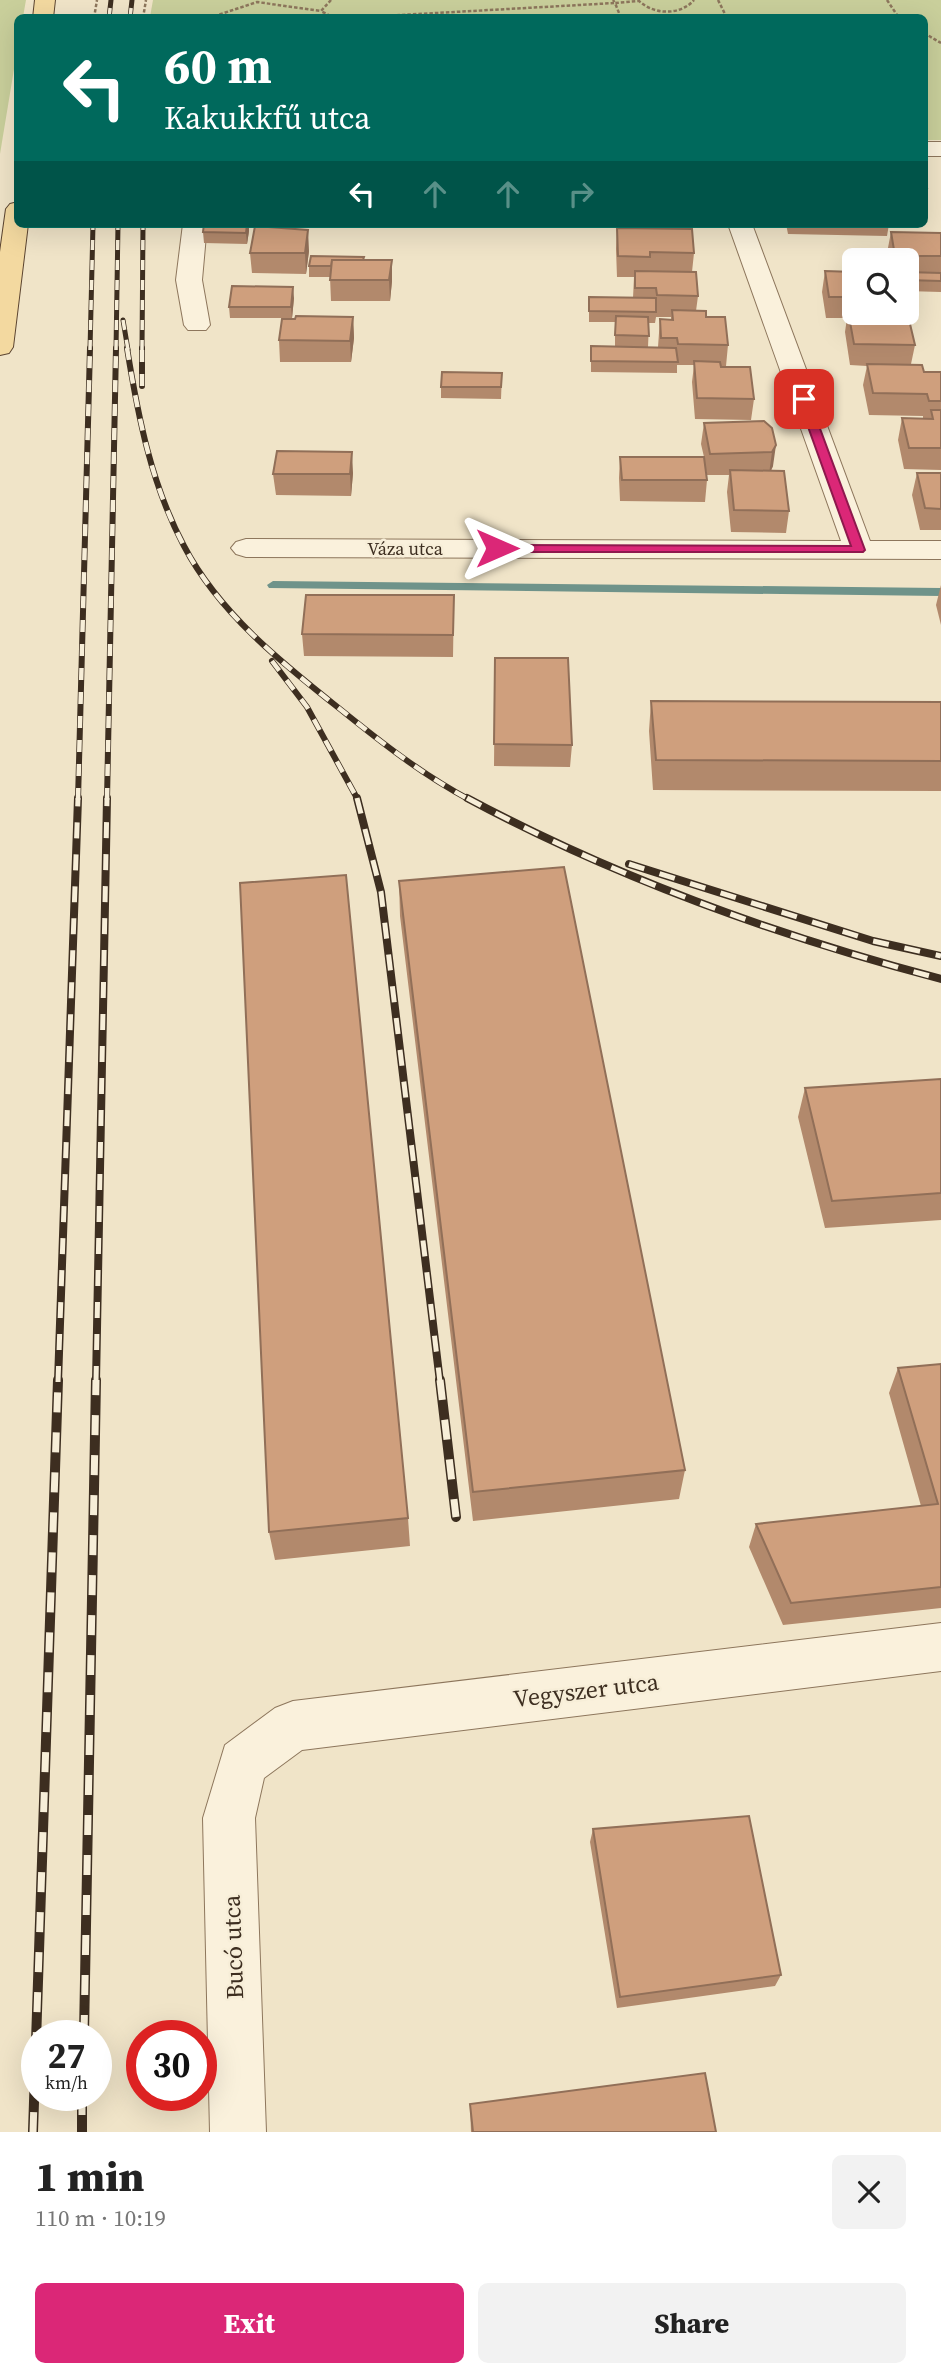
<!DOCTYPE html>
<html lang="en">
<head>
<meta charset="utf-8">
<style>
	:root { --surface:#fff; --page:#f2f2f2; --text:#222; --muted:#767676; --accent:#db2777 }
	body { margin:0; font-family:"Source Serif 4",serif; background:var(--page); color:var(--text); height:100vh; display:flex; flex-direction:column; font-size:26px; white-space:nowrap }
	* { box-sizing:border-box; margin:0 }
	p { font-size:23px; color:var(--muted) }
	.icon { flex:none; width:38px; height:38px; fill:none; stroke:currentColor; stroke-width:2; stroke-linecap:round; stroke-linejoin:round }
	.map { position:relative; height:2132px; overflow:hidden }
	.drawer { display:flex; flex-direction:column; background:var(--surface); flex:1 }
	.drawer>* { flex:none }
	.top-card { position:absolute; left:14px; top:14px; width:914px; height:214px; border-radius:10px; box-shadow:0 7px 28px #0002; background:#00695c; color:#fff; overflow:hidden }
	.tools { position:absolute; left:842px; top:248px; display:grid; gap:14px }
	.tools a { display:grid; place-items:center; width:77px; height:77px; border-radius:10px; background:var(--surface); box-shadow:0 7px 28px #0002; font-size:35px }
	.speed { position:absolute; left:21px; top:2020px; display:flex; gap:14px; font-size:35px; font-weight:700; text-align:center }
	.speed>* { display:grid; place-content:center; width:91px; height:91px; border-radius:50%; background:var(--surface); box-shadow:0 7px 28px #0002; line-height:1 }
	.speed small { font-size:18px; font-weight:400 }
	.speed .limit { border:10px solid #d22; background:#fff; color:#111 }
	.pin { position:absolute; display:grid; place-items:center; width:60px; height:60px; color:#fff; margin:-30px; border-radius:14px; box-shadow:0 4px 10px #0006 }
	.me { position:absolute; width:77px; margin:-38px; rotate:90deg; stroke-linejoin:round; filter:drop-shadow(0 0 5px #0008) }
	.turn { display:flex; align-items:center; gap:24px; height:147px; padding:0 35px; font-size:32px }
	.turn .icon { width:91px; height:91px; stroke-width:2.5 }
	.turn b { display:block; font-size:49px; line-height:60px }
	.lanes { display:flex; align-items:center; height:66px; padding:0 35px; background:#0003; justify-content:center; gap:35px; direction:ltr }
	.lanes .off { opacity:.35 }
	.round { display:grid; place-items:center; flex:none; width:74px; height:74px; border-radius:10px; background:var(--page) }
	.headline { display:flex; align-items:center; justify-content:space-between; height:119px; padding:0 35px }
	h1 { font-size:42px; font-weight:800; line-height:52px }
	.cta { display:flex; gap:14px; margin-top:auto; padding:14px 35px }
	.cta a { flex:1; height:80px; border-radius:10px; background:var(--accent); color:#fff; font-size:28px; font-weight:800; line-height:80px; text-align:center }
	.cta a+a { background:var(--page); color:var(--text) }
	.map>svg:first-child { display:block }
	.green { fill:#c9cf9b }
	.lines { fill:none; stroke-linecap:round; stroke-linejoin:round }
	.stream { fill:#6f938a; fill-rule:evenodd }
	.street-casing { stroke:#8d765c; stroke-width:2 }
	.primary-casing { stroke:#5b4430; stroke-width:2 }
	.path { stroke:#8d765c; stroke-width:2.5; stroke-dasharray:3.5 2; stroke-linecap:butt }
	.street { fill:#faf1dc; fill-rule:evenodd }
	.primary { fill:#f3d9a0; fill-rule:evenodd }
	.rail-far3-casing { stroke:#3d2e20; stroke-width:5 }
	.rail-far2-casing { stroke:#3d2e20; stroke-width:6 }
	.rail-far1-casing { stroke:#3d2e20; stroke-width:8 }
	.rail-casing { stroke:#3d2e20; stroke-width:10 }
	.rail-far3 { stroke:#f7eed8; stroke-width:3.5; stroke-dasharray:10; stroke-linecap:butt }
	.rail-far2 { stroke:#f7eed8; stroke-width:4.5; stroke-dasharray:12; stroke-linecap:butt }
	.rail-far1 { stroke:#f7eed8; stroke-width:5; stroke-dasharray:16; stroke-linecap:butt }
	.rail { stroke:#f7eed8; stroke-width:7; stroke-dasharray:20; stroke-linecap:butt }
	.wall { fill:#b2896c }
	.shaded-wall { fill:#916f58 }
	.building { fill:#cf9f7d; stroke:#916f58; stroke-width:2 }
	.route { fill:#db2777; stroke:#8e194d; stroke-width:2 }
	.labels { text-anchor:middle; dominant-baseline:central; stroke-width:5; stroke-linejoin:round; paint-order:stroke }
	.far-street-label { font-size:18px; fill:#3d2e20; stroke:#f7eed8 }
	.near-street-label { font-size:24px; fill:#3d2e20; stroke:#f7eed8 }
</style>
</head>
<body>
<div class="map">
<svg width="941" height="2132" viewBox="0 0 941 2132">
	<rect width="100%" height="100%" fill="#f0e4c8"/>
	<path class="green" d="M0,0H26L23,17L18,18L17,51L0,154Z
		M153,0H941V140H924V18L150,17Z"/>
	<g class="lines">
		<path class="stream" d="M273,581L941,588V596L269,588L267,585Z"/>
		<defs>
			<path id="street" d="M924,142H941V156H924Z
				M183,224H207L202,280L210,325L206,330H188L184,325L176,280Z
				M728,224H752L870,541H941V559L246,557L236,554L231,548L236,542L246,539L841,541Z
				M941,1623V1671L302,1750L264,1778L255,1818L266,2132H210L203,1818L225,1745L275,1708L293,1701Z"/>
			<path id="primary" d="M35,0H55L53,18H33Z
				M18,202V224H28L13,347L9,353L0,355V252L6,209L10,204Z"/>
		</defs>
		<use href="#street" class="street-casing"/>
		<use href="#primary" class="primary-casing"/>
		<path class="path" d="M331,0L321,11L334,18
			M638,0C653,15 680,16 694,0
			M718,0L727,18
			M887,0L899,18
			M94,18L97,0
			M143,18L146,0
			M209,18L257,2L321,11
			M347,18L615,3L613,0
			M621,18L615,3L638,1
			M924,33L941,43"/>
		<use href="#street" class="street"/>
		<use href="#primary" class="primary"/>
		<defs>
			<path id="rail-far3" d="M109,18L111,0
				M130,18L132,0
				M123,320L128,350
				M90,350L93,224
				M116,350L118,224
				M142,350L143,224"/>
			<path id="rail-far2" d="M127,348C138,416 151,484 184,546C219,613 282,663 340,709C382,743 423,775 470,800
				M142,386V348
				M272,661L307,707L358,800
				M78,800L90,348
				M107,800L116,348"/>
			<path id="rail-far1" d="M357,798L381,892L440,1382
				M467,798C616,878 778,936 941,979
				M629,864L873,941L941,956
				M58,1382L78,798
				M96,1382L107,798"/>
			<path id="rail" d="M440,1380L456,1517
				M84,2035L96,1380
				M82,2095V2132
				M33,2132L58,1380"/>
		</defs>
		<use href="#rail-far3" class="rail-far3-casing"/>
		<use href="#rail-far2" class="rail-far2-casing"/>
		<use href="#rail-far1" class="rail-far1-casing"/>
		<use href="#rail" class="rail-casing"/>
		<use href="#rail-far3" class="rail-far3"/>
		<use href="#rail-far2" class="rail-far2"/>
		<use href="#rail-far1" class="rail-far1"/>
		<use href="#rail" class="rail"/>
	</g>
	<path class="wall" d="M924,176L927,188L925,199H924Z
		M402,224H448L402,225Z
		M639,224H685V229L694,253L692,272L698,296L696,311L706,317L728,345L726,366H721L754,399L751,420L695,419L692,382L694,365H677V373L591,372V346L658,347L660,319L671,320V317H656L655,323H649L648,347L615,346V322H589V297L633,298L634,277H617L616,249L617,228L639,229Z
		M786,224H889L887,236L788,234Z
		M249,231L247,244L204,243L203,232Z
		M891,232L941,233V292L906,291V261H888L887,253Z
		M309,251L306,274L252,273L250,253Z
		M364,257V260H392V281L390,301H331L330,277H309V266Z
		M825,271L854,272V313H894L893,319H875L915,345L911,364L924,372H941V470L904,469L898,440L902,418H923V416L869,415L863,385L867,366L850,365L845,332L847,318H826L822,292Z
		M294,298L292,318H230L229,307Z
		M353,317L354,338L351,362H280L279,340Z
		M502,373L501,399L441,398V387Z
		M704,423L772,428L773,466L771,471L789,511L786,533L731,532L727,492L729,475H707L705,465L707,480L705,502L620,501L619,478L620,457H704L701,444Z
		M353,473L351,496L276,495L273,474Z
		M917,473H941V530H920L912,495Z
		M941,585V625L936,605Z
		M454,595L453,657L304,656L302,634Z
		M495,658L572,745L570,767L494,766Z
		M651,701L941,702V791L653,790L649,731Z
		M399,881L685,1470L679,1499L473,1521L400,916Z
		M941,1079V1220L825,1228L798,1117L805,1088Z
		M941,1364V1608L783,1625L749,1547L756,1524L921,1506L889,1393L898,1368Z
		M408,1518L410,1546L275,1560L269,1532Z
		M593,1829L781,1975L775,1986L617,2008L590,1842Z
		M470,2104L716,2132H471Z"/>
	<path class="shaded-wall" d="M247,224H249V231L247,244L246,233Z
		M308,230L309,251L306,274L305,253Z
		M392,260V281L390,301L389,280Z
		M293,287L294,298L292,318L291,307Z
		M353,317L354,338L351,362L350,341Z
		M776,445L773,466L769,474L772,452Z
		M352,452L353,473L351,496L350,474Z"/>
	<path class="building" d="M924,176L927,188H924Z
		M204,224H247L246,233L203,232Z
		M255,226L308,230L305,253H250Z
		M617,228L692,229L694,253L650,252V257L618,256Z
		M891,232L941,233V256H895Z
		M311,256L364,257L363,260H332L331,266H309Z
		M332,260H392L389,280H330Z
		M635,271L696,272L698,296L657,295L656,288H635Z
		M825,271L854,272V297H829Z
		M906,272L941,273V281L906,280Z
		M232,286L293,287L291,307H229Z
		M589,297L656,298V312L589,311Z
		M672,310L706,311V317H725L728,345L678,344L677,338H661L660,319L673,320Z
		M848,311H854V313H874L875,319L910,324L915,345L854,344Z
		M296,316L353,317L350,341L279,340L282,319H295Z
		M616,316L648,317L649,336L615,335Z
		M591,346L676,348L678,362L591,361Z
		M694,361L720,362L721,367H750L754,399L697,398Z
		M867,364L922,365L924,372H941V401H929L927,394L873,393Z
		M442,372L502,373L501,387H441Z
		M931,410H941V448H909L902,418L933,419Z
		M764,421L772,428L776,445L772,452L710,454L704,423Z
		M277,451L352,452L350,474H273Z
		M620,457H704L707,480H622Z
		M730,470L784,471L789,511L734,510Z
		M917,473H941V509L925,508Z
		M306,595H454L453,635L302,634Z
		M495,658H568L572,745L494,744Z
		M651,701L941,702V761L656,760Z
		M564,867L685,1470L473,1492L399,881Z
		M346,875L408,1518L269,1532L240,883Z
		M941,1079V1193L832,1201L805,1088Z
		M941,1364V1587L791,1603L756,1524L938,1504L898,1368Z
		M749,1816L781,1975L620,1997L593,1829Z
		M705,2073L716,2132H473L470,2104Z"/>
	<path class="route" d="M804,396L809,399L865,550L863,552H497L491,548L497,545L851,546L798,399Z"/>
	<g class="labels">
		<g class="far-street-label">
			<text x="405" y="548">Váza utca</text>
		</g>
		<g class="near-street-label">
			<text transform="translate(586 1690) rotate(-7)">Vegyszer utca</text>
			<text transform="translate(233 1947) rotate(-92)">Bucó utca</text>
		</g>
	</g>
</svg>
<div class="tools">
<a><svg class="icon" aria-label="search" viewBox="0 0 24 24"><circle cx="10" cy="10" r="6"/><path d="M15 15l6 6"/></svg></a>
</div>
<div class="speed"><div>27<small>km/h</small></div><div class="limit">30</div></div>
<div class="pin" style="left:804px;top:399px;background:#d93025"><svg class="icon" aria-label="arrive" viewBox="0 0 24 24"><path d="M6 21V4h12l-3 4 3 4H6"/></svg></div>
<svg class="me" style="left:497px;top:548px" viewBox="-20 -20 40 40"><path d="M0-17L14 15 0 8-14 15z" fill="#db2777" stroke="#fff" stroke-width="4"/></svg>
<div class="top-card">
<div class="turn"><svg class="icon" aria-label="left" viewBox="0 0 24 24"><path d="M17 20v-9H6M10 6l-5 5 5 5"/></svg><div><b>60 m</b>Kakukkfű utca</div></div>
<div class="lanes"><svg class="icon" aria-label="left" viewBox="0 0 24 24"><path d="M17 20v-9H6M10 6l-5 5 5 5"/></svg><svg class="icon off" aria-label="ahead" viewBox="0 0 24 24"><path d="M12 20V5M6 11l6-6 6 6"/></svg><svg class="icon off" aria-label="ahead" viewBox="0 0 24 24"><path d="M12 20V5M6 11l6-6 6 6"/></svg><svg class="icon off" aria-label="right" viewBox="0 0 24 24"><path d="M7 20v-9h11M14 6l5 5-5 5"/></svg></div>
</div>
</div>
<section class="drawer">
<div class="headline"><div><h1>1 min</h1><p>110 m · 10:19</p></div><a class="round"><svg class="icon" aria-label="close" viewBox="0 0 24 24"><path d="M6 6l12 12M18 6L6 18"/></svg></a></div>
<div class="cta"><a>Exit</a><a>Share</a></div>
</section>
</body>
</html>
